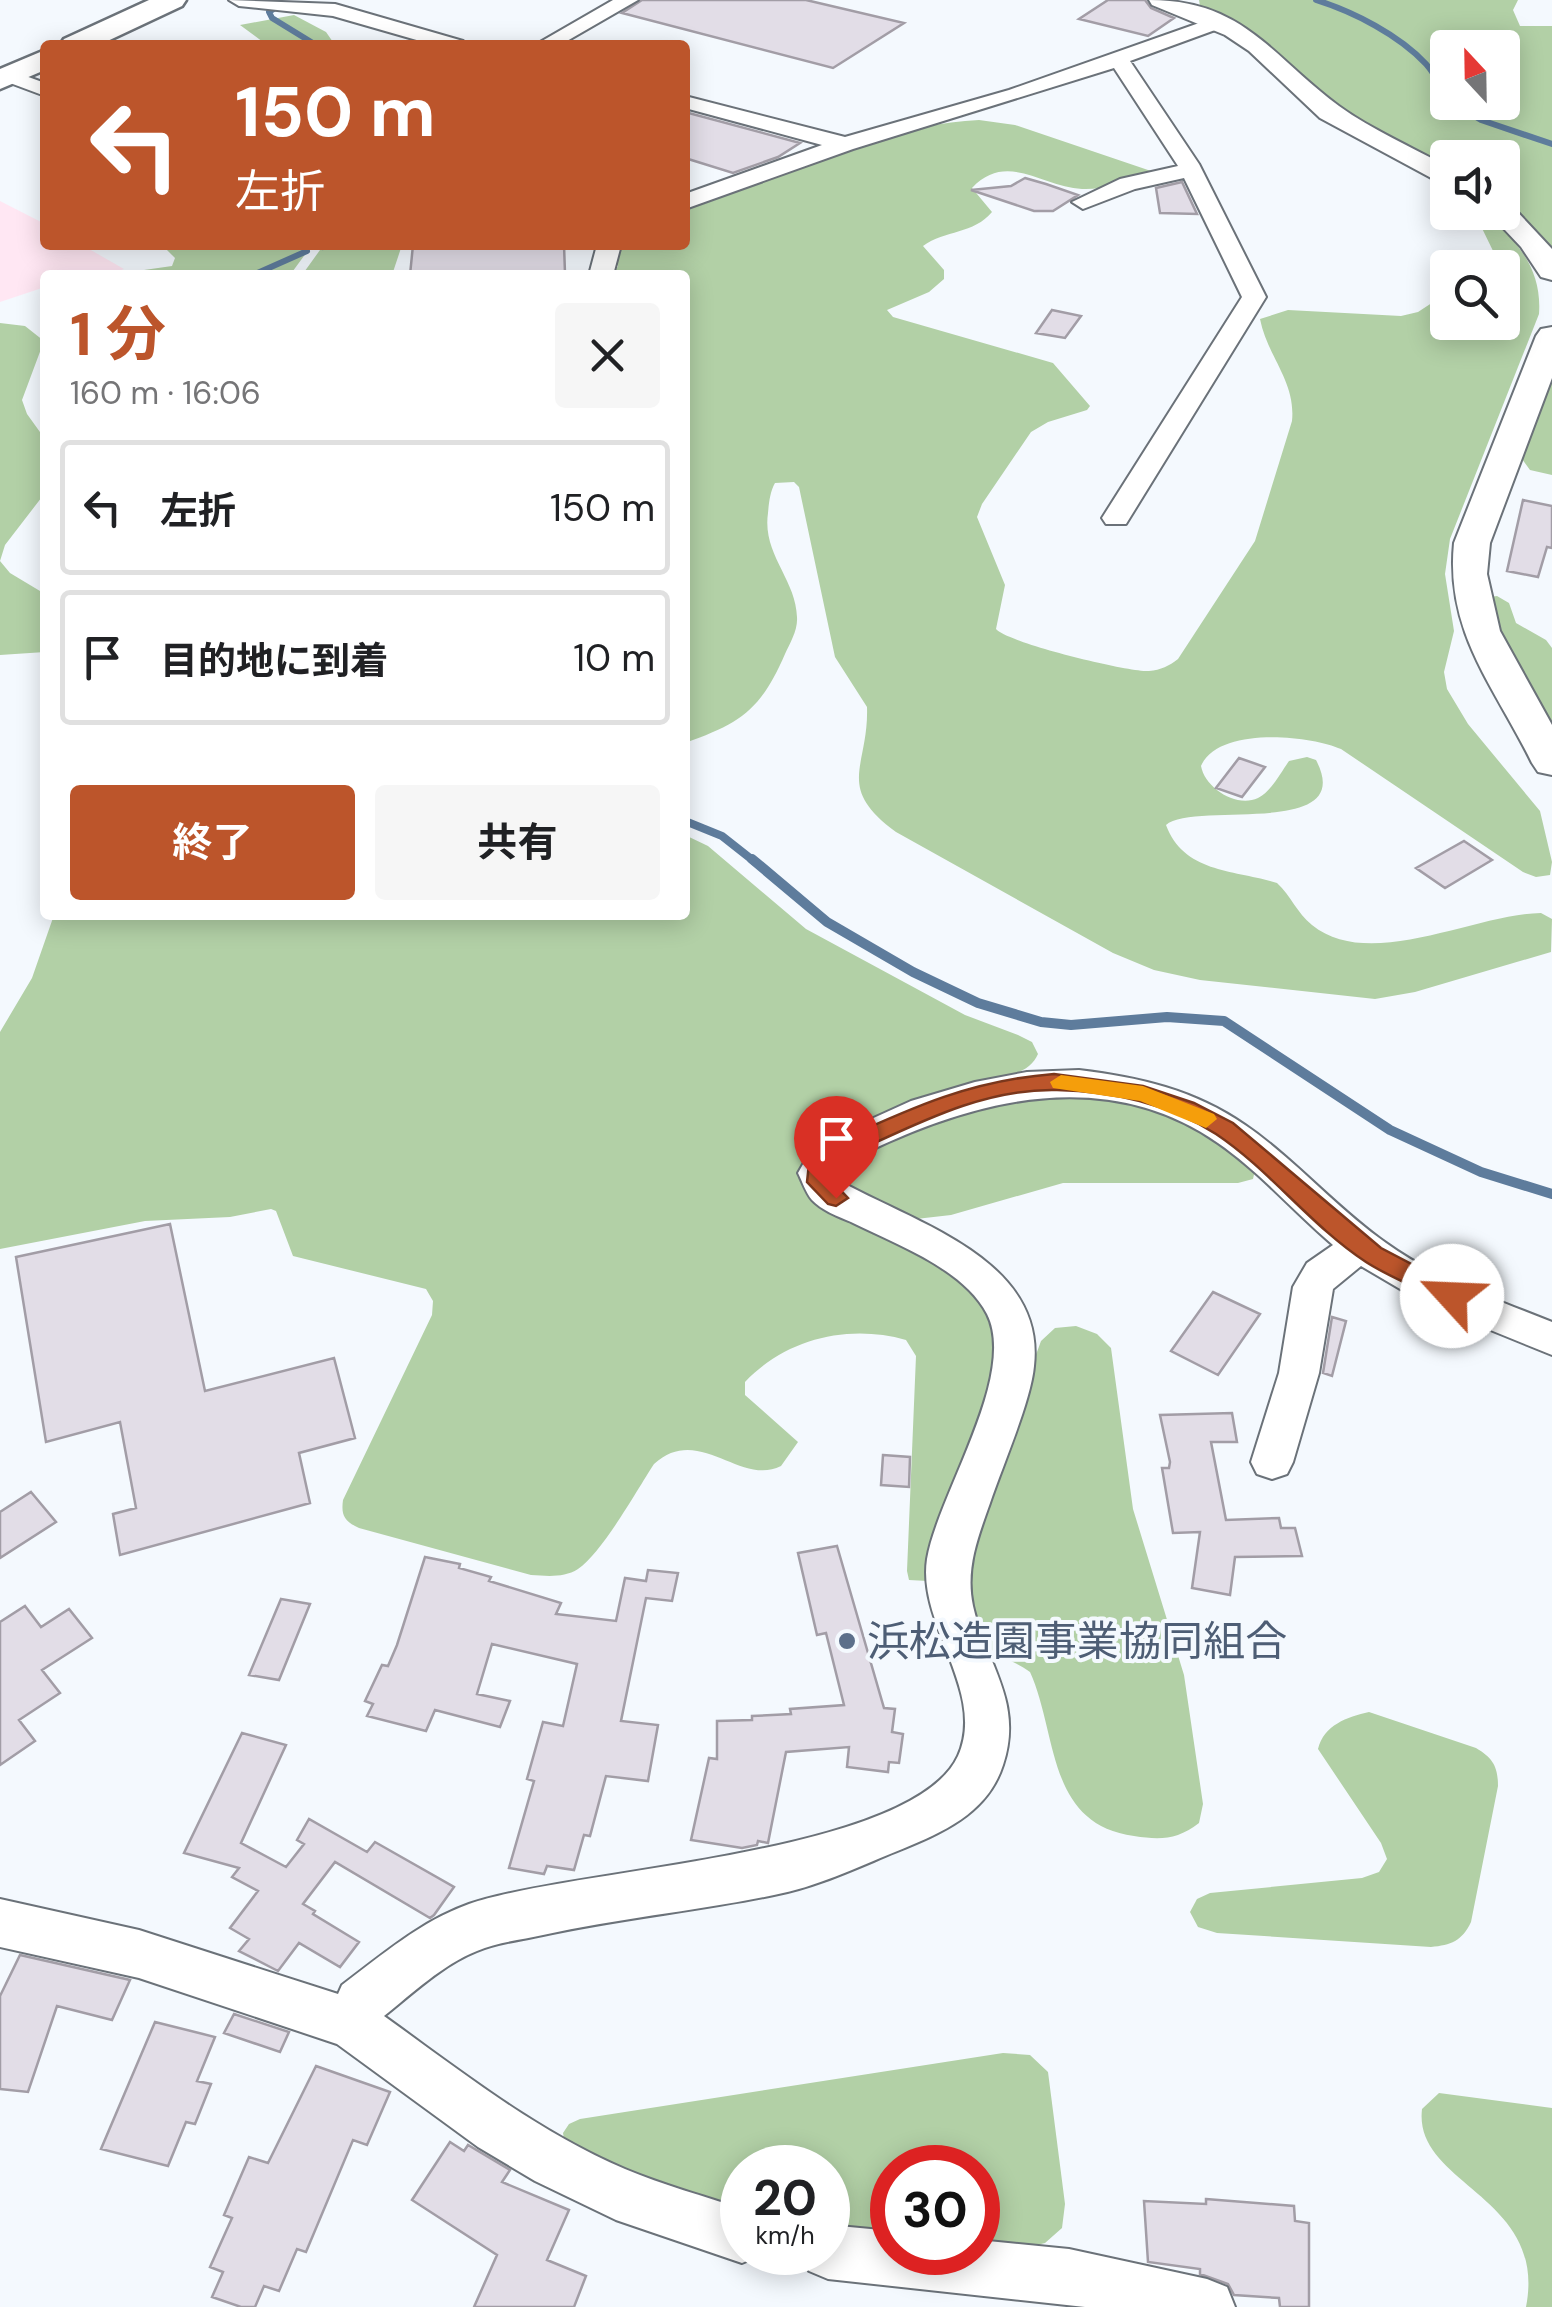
<!DOCTYPE html>
<html lang="ja">
<head>
<meta charset="utf-8">
<style>
	:root { --surface:#fff; --page:#f6f6f6; --text:#202124; --muted:#757577; --line:#e0e0e0; --accent:#bc552b }
	body { margin:0; font-family:"DM Sans","Noto Sans JP",sans-serif; background:var(--page); color:var(--text); height:100vh; display:flex; flex-direction:column; font-size:38px; white-space:nowrap }
	* { box-sizing:border-box; margin:0 }
	p { font-size:32px; color:var(--muted) }
	.icon { flex:none; width:55px; height:55px; fill:none; stroke:currentColor; stroke-width:2; stroke-linecap:round; stroke-linejoin:round }
	.map { position:relative; flex:1; overflow:hidden }
	.panel { position:absolute; left:40px; top:270px; width:650px; height:650px; display:flex; flex-direction:column; background:var(--surface); border-radius:10px; box-shadow:0 5px 25px #0003 }
	.panel>* { flex:none }
	.guide { position:absolute; left:40px; top:40px; width:650px; height:210px; border-radius:10px; box-shadow:0 5px 25px #0003; background:#bc552b; color:#fff; overflow:hidden }
	.needle { width:65px; rotate:338deg }
	.controls { position:absolute; left:1430px; top:30px; display:grid; gap:20px }
	.controls a { display:grid; place-items:center; width:90px; height:90px; border-radius:10px; background:var(--surface); box-shadow:0 5px 25px #0003; font-size:50px }
	.speed { position:absolute; left:720px; top:2145px; display:flex; gap:20px; font-size:50px; font-weight:700; text-align:center }
	.speed>* { display:grid; place-content:center; width:130px; height:130px; border-radius:50%; background:var(--surface); box-shadow:0 5px 25px #0003; line-height:1 }
	.speed small { font-size:25px; font-weight:400 }
	.speed .limit { border:15px solid #d22; background:#fff; color:#111 }
	.pin { position:absolute; display:grid; place-items:center; width:85px; height:85px; color:#fff; margin:-102px -42px; border-radius:50% 50% 50% 0; rotate:-45deg; box-shadow:0 0 10px #0007 }
	.pin .icon { rotate:45deg }
	.me { position:absolute; width:110px; margin:-55px; rotate:295deg; stroke-linejoin:round; filter:drop-shadow(0 0 8px #0008) }
	.turn { display:flex; align-items:center; gap:35px; height:210px; padding:0 30px; font-size:45px }
	.turn .icon { width:130px; height:130px; stroke-width:2.5 }
	.turn b { display:block; font-size:70px; line-height:85px }
	.round { display:grid; place-items:center; flex:none; width:105px; height:105px; border-radius:10px; background:var(--page) }
	.summary { display:flex; align-items:center; justify-content:space-between; height:170px; padding:0 30px }
	h1 { font-size:60px; font-weight:700; line-height:75px; color:var(--accent) }
	.cta { display:flex; gap:20px; margin-top:auto; padding:20px 30px }
	.cta a { flex:1; height:115px; border-radius:10px; background:var(--accent); color:#fff; font-size:40px; font-weight:700; line-height:115px; text-align:center }
	.cta a+a { background:var(--page); color:var(--text) }
	ul { padding:0; list-style:none }
	li { display:flex; align-items:center; gap:30px; height:135px; margin:0 20px 15px; padding:0 10px; border:5px solid var(--line); border-radius:10px }
	li div { flex:1 }
	li b { display:block; font-size:38px }
	li em { font-style:normal }
	.map>svg:first-child { display:block }
	.industrial { fill:#ffe7f3 }
	.green { fill:#b2d0a6; fill-rule:evenodd }
	.lines { fill:none; stroke-linecap:round; stroke-linejoin:round }
	.stream-far2 { stroke:#5e7c9c; stroke-width:6 }
	.stream-far1 { stroke:#5e7c9c; stroke-width:8 }
	.stream { stroke:#5e7c9c; stroke-width:10 }
	.building { fill:#e2dde7; stroke:#a29da6; stroke-width:2.5 }
	.minor-casing { stroke:#6b7279; stroke-width:4 }
	.tertiary-casing { stroke:#6b7279; stroke-width:4 }
	.secondary-casing { stroke:#6b7279; stroke-width:5 }
	.minor { fill:#fff; fill-rule:evenodd }
	.tertiary { fill:#fff; fill-rule:evenodd }
	.secondary { fill:#fff; fill-rule:evenodd }
	.route { fill:#bc552b; stroke:#7a371c; stroke-width:2.5 }
	.slow { fill:#f59e0b }
	.service-dot { fill:#5c6f8a; stroke:#f4f9fe; stroke-width:4 }
	.labels { text-anchor:middle; dominant-baseline:central; stroke-width:8; stroke-linejoin:round; paint-order:stroke }
	.near-service-label { font-size:42px; fill:#4e5e75; stroke:#f4f9fe; text-anchor:start }
</style>
</head>
<body>
<div class="map">
<svg width="1552" height="2307" viewBox="0 0 1552 2307">
	<rect width="100%" height="100%" fill="#f4f9fe"/>
	<path class="industrial" d="M0,201L45,224V245H82L124,269L109,275H45V287L0,302Z"/>
	<path class="green" d="M1199,0H1518L1513,10L1520,26H1552V248L1531,225L1503,203L1502,158H1448L1447,171L1341,110L1257,36L1200,6ZM1448,48H1502V102H1448Z
		M294,15L326,32L335,45H267L240,25Z
		M979,120L1015,125L1151,171L1144,178C1125,182 1102,190 1082,189C1042,187 1007,151 972,188L992,212C974,234 945,230 923,246L944,270V279L929,292L887,310L893,317L1053,363L1090,406L1087,410L1048,422L1031,432L982,504L977,517L1005,585L996,629C1008,643 1128,672 1149,671C1161,670 1169,666 1178,659L1255,541L1292,421C1296,381 1267,356 1260,319L1288,310L1401,316L1418,312L1447,293L1448,322H1502V268L1482,267L1495,255L1477,218L1491,219C1521,244 1542,273 1539,314L1450,539L1445,574L1454,631L1444,672L1447,689L1468,724L1540,811L1552,862L1550,875L1536,877L1523,872L1341,749C1309,735 1218,726 1201,766C1205,788 1236,808 1258,798C1271,792 1281,772 1289,761L1307,757L1316,760C1358,840 1193,800 1166,825C1184,874 1237,870 1277,883C1291,896 1297,913 1312,925C1370,972 1474,914 1541,913L1552,919L1551,952L1415,992L1375,999L1200,980L1154,970L1113,953L896,832C834,786 869,768 867,707L835,657L799,487L794,482L775,483C770,492 769,502 768,513C762,554 796,579 797,617C798,630 790,643 785,654C761,709 742,723 685,743V275H613L618,266L612,259L620,245H685V205C780,171 877,126 979,120Z
		M162,245H312L290,275H109L172,266L175,258Z
		M330,245H402L392,275H302L320,250Z
		M0,323L25,326L44,341L22,400L27,414L45,439V493L5,545L0,561L10,573L45,594V652L0,655Z
		M1552,378V475L1530,470L1522,459Z
		M1497,596L1509,603L1516,623L1546,640L1552,648V728L1504,648L1490,597Z
		M685,835L708,846L806,929L965,1015L1018,1035L1032,1042L1038,1054C1026,1081 987,1077 961,1085C916,1099 872,1122 829,1141L827,1206L955,1276L982,1296L1002,1351L928,1581L909,1580L907,1571L916,1356L906,1340C849,1324 787,1338 745,1382V1395L798,1442L781,1466C740,1487 699,1423 654,1464C637,1490 602,1553 578,1569C564,1578 547,1576 531,1575L359,1528C344,1521 341,1515 343,1500L432,1315L433,1301L426,1289L293,1256L276,1211L271,1209L230,1217L145,1221L0,1249V1032L32,978L54,915H685Z
		M1055,1092C1142,1104 1186,1111 1255,1170L1253,1179L1238,1183H1063L951,1215L916,1219L887,1211L837,1184L834,1168L936,1119Z
		M1076,1326L1097,1334L1111,1348L1133,1509L1184,1675L1203,1804L1199,1823C1177,1840 1160,1840 1134,1836C1046,1824 1058,1734 1030,1672C1014,1660 990,1655 980,1637C941,1569 1016,1412 1041,1341L1055,1328Z
		M1369,1712L1476,1748C1493,1758 1498,1767 1498,1786L1471,1922C1462,1941 1451,1945 1431,1947L1217,1933L1198,1927L1190,1912L1197,1899L1210,1893L1362,1878L1379,1872L1387,1859L1381,1843L1318,1749C1324,1725 1347,1717 1369,1712Z
		M1003,2053L1030,2055L1048,2072L1065,2204L1062,2228L1045,2243L1017,2250L978,2245V2168H892V2238L828,2233V2168H742V2217L565,2145L563,2133L569,2124L580,2119Z
		M1439,2093L1552,2108V2307H1526C1548,2195 1413,2185 1422,2109Z"/>
	<g class="lines">
		<path class="stream-far2" d="M1316,0C1354,12 1399,35 1426,64C1435,74 1441,87 1448,98
			M275,8L269,12L272,18L316,45
			M1451,102L1481,120L1552,144
			M323,247L327,245
			M253,275L307,251"/>
		<path class="stream-far1" d="M685,821L722,836L755,862"/>
		<path class="stream" d="M752,859L827,922L913,972L978,1003L1041,1022L1071,1025L1167,1017L1224,1021L1390,1130L1481,1172L1552,1194"/>
	</g>
	<path class="building" d="M642,0H806L904,23L833,68L622,13Z
		M1108,0H1145L1151,8L1174,18L1148,36L1079,19Z
		M685,112L800,143L778,157L733,173L685,158Z
		M1025,178L1046,184L1078,195L1053,211H1034L971,190L1011,186Z
		M1182,182L1197,214L1160,213L1156,188Z
		M413,245H564L565,273L410,275Z
		M1052,310L1081,316L1065,338L1036,333Z
		M1523,500L1552,506V548L1547,547L1538,577L1507,571Z
		M1239,758L1265,767L1242,797L1216,788Z
		M1464,841L1492,860L1445,888L1416,868Z
		M170,1224L205,1391L334,1358L355,1438L299,1453L310,1503L120,1555L113,1514L136,1508L120,1422L46,1442L16,1257Z
		M1213,1292L1260,1314L1218,1375L1171,1351Z
		M1332,1317L1346,1321L1332,1376L1323,1373Z
		M1232,1413L1237,1442H1211L1226,1520L1279,1518L1281,1528H1295L1302,1556L1235,1557L1230,1595L1192,1588L1200,1532L1173,1533L1162,1468H1169L1170,1462L1160,1415Z
		M883,1455L910,1457L909,1487L881,1485Z
		M31,1492L56,1522L0,1558V1512Z
		M837,1546L884,1708L895,1709L892,1732L903,1734L899,1763L889,1762L888,1772L847,1767L849,1747L786,1752L768,1843L758,1841L757,1845L742,1848L691,1840L709,1758L717,1759V1721L752,1720V1716L791,1714L790,1709L844,1705L826,1633L817,1635L798,1553Z
		M425,1557L460,1564L459,1568L491,1577L489,1581L561,1603L556,1614L616,1621L625,1578L646,1581L648,1570L678,1573L672,1601L646,1598L621,1721L658,1725L648,1781L606,1776L590,1836L584,1835L574,1870L547,1866L544,1874L509,1868L534,1781L527,1779L543,1722L563,1726L577,1664L492,1644L477,1694L510,1701L500,1727L435,1710L426,1731L367,1716L373,1704L365,1701L382,1665L388,1666L397,1645Z
		M281,1599L310,1604L279,1680L249,1675Z
		M25,1606L41,1627L69,1609L92,1638L42,1670L60,1693L19,1720L35,1741L0,1765V1622Z
		M242,1733L286,1745L241,1843L286,1867L304,1844L297,1840L309,1819L367,1852L375,1842L454,1887L434,1915L430,1918L335,1862L303,1904L315,1911L313,1914L359,1942L340,1967L299,1943L278,1971L239,1951L249,1939L230,1928L258,1891L232,1877L239,1868L184,1853Z
		M20,1955L130,1980L112,2020L57,2006L28,2092L0,2089V1996Z
		M234,2014L289,2032L280,2052L224,2033Z
		M155,2022L215,2037L197,2081L211,2084L195,2124L186,2122L168,2166L101,2149Z
		M316,2066L390,2092L367,2145L353,2140L306,2252L297,2249L279,2291L264,2286L255,2307H241L212,2297L223,2272L210,2267L232,2218L224,2215L249,2157L268,2163Z
		M450,2142L464,2151L468,2145L510,2170L502,2182L569,2210L547,2260L586,2276L574,2307H474L497,2255L412,2200Z
		M1206,2199L1294,2206L1295,2221L1309,2223V2307H1280L1279,2298L1234,2295L1228,2284L1200,2274V2269L1148,2262L1144,2201L1206,2204Z"/>
	<g class="lines">
		<defs>
			<path id="minor" d="M229,0L335,4L463,41L466,45H434L333,16L239,6Z
				M613,0H638L560,45H535Z
				M1219,16L1226,18V26L1130,61L1199,164L1266,297L1126,524H1106L1102,518L1242,297L1184,178L1135,189L1083,209L1072,202L1120,179L1178,166L1114,68L853,149L685,209V194L822,145L685,108V96L845,137L1009,90Z
				M9,70L45,83V96L2,80V72Z
				M597,245H621L613,275H589Z
				M1079,1070C1138,1077 1195,1090 1245,1125C1295,1159 1336,1208 1386,1243C1436,1279 1495,1299 1552,1322V1355L1424,1303L1361,1266L1333,1289L1319,1373L1293,1462L1287,1474L1272,1479L1257,1474L1251,1462L1279,1373L1293,1287L1307,1263L1333,1245C1294,1212 1260,1172 1218,1143C1098,1060 959,1104 841,1165L836,1173L840,1181C914,1223 1046,1259 1034,1366C1031,1401 1002,1467 990,1503C978,1537 965,1569 973,1606C986,1664 1024,1701 1003,1765C987,1815 939,1834 895,1852C856,1868 816,1887 774,1895C697,1911 620,1918 543,1935C522,1940 497,1942 477,1951C442,1965 413,1993 384,2016C461,2071 537,2132 625,2169C663,2185 704,2196 742,2209V2252L761,2255L742,2263L616,2220L535,2181L478,2147L337,2044L139,1978L0,1947V1899L139,1930L338,1994L342,1985C382,1955 421,1921 469,1904C572,1868 912,1856 958,1756C987,1692 917,1625 927,1559C938,1494 1018,1375 987,1314C963,1268 895,1244 851,1222C839,1217 821,1210 812,1200C806,1193 802,1181 798,1173L814,1145L911,1101L975,1082L1027,1072Z
				M828,2225L892,2231V2252H978V2240L1069,2249L1207,2279L1227,2287L1235,2307H1085L828,2279L809,2271L801,2252H828Z"/>
			<path id="tertiary" d="M1149,0C1244,0 1271,56 1339,106C1372,130 1412,147 1448,167V187L1320,118L1249,51L1225,35L1152,5Z
				M1502,203L1512,206L1552,249V280L1541,277L1521,247L1488,212H1502Z
				M1552,327V378L1490,543L1487,574L1500,631L1552,725V775L1538,772L1532,763C1495,687 1445,633 1454,543L1536,336L1541,329Z"/>
			<path id="secondary" d="M149,0H186L182,6L99,45H60L64,39Z
				M45,50V70L0,89V69Z"/>
		</defs>
		<use href="#minor" class="minor-casing"/>
		<use href="#tertiary" class="tertiary-casing"/>
		<use href="#secondary" class="secondary-casing"/>
		<use href="#minor" class="minor"/>
		<use href="#tertiary" class="tertiary"/>
		<use href="#secondary" class="secondary"/>
	</g>
	<path class="route" d="M1054,1074L1143,1086L1194,1103L1233,1123L1381,1248L1461,1290L1465,1296L1461,1303C1446,1308 1433,1297 1420,1290C1402,1281 1383,1273 1366,1262C1311,1226 1270,1170 1216,1134C1169,1104 1112,1091 1057,1090C977,1088 906,1130 835,1161L831,1180L848,1198L836,1206L828,1204L807,1182L809,1164L819,1150C901,1113 963,1081 1054,1074Z"/>
	<path class="slow" d="M1061,1075L1143,1086L1214,1114L1217,1119L1206,1128L1140,1101L1053,1088L1050,1082Z"/>
	<circle class="service-dot" cx="847" cy="1641" r="10"/>
	<g class="labels">
		<g class="near-service-label">
			<text x="867" y="1641">浜松造園事業協同組合</text>
		</g>
	</g>
</svg>
<div class="controls">
<a><svg class="needle" viewBox="-14 -14 28 28"><path d="M0-13l5 13h-10z" fill="#e53935"/><path d="M0 13l5-13h-10z" fill="#757577"/></svg></a>
<a><svg class="icon" aria-label="sound" viewBox="0 0 24 24"><path d="M4 9h4l5-4v14l-5-4H4zM17 9q2 3 0 6"/></svg></a>
<a><svg class="icon" aria-label="search" viewBox="0 0 24 24"><circle cx="10" cy="10" r="6"/><path d="M15 15l6 6"/></svg></a>
</div>
<div class="speed"><div>20<small>km/h</small></div><div class="limit">30</div></div>
<div class="pin" style="left:836px;top:1198px;background:#d93025"><svg class="icon" aria-label="arrive" viewBox="0 0 24 24"><path d="M6 21V4h12l-3 4 3 4H6"/></svg></div>
<svg class="me" style="left:1452px;top:1296px" viewBox="-20 -20 40 40"><circle r="19" fill="#fff"/><path d="M0-13L10 11 0 6-10 11z" fill="#bc552b"/></svg>
<div class="guide">
<div class="turn"><svg class="icon" aria-label="left" viewBox="0 0 24 24"><path d="M17 20v-9H6M10 6l-5 5 5 5"/></svg><div><b>150 m</b>左折</div></div>
</div>
<section class="panel">
<div class="summary"><div><h1>1 分</h1><p>160 m · 16:06</p></div><a class="round"><svg class="icon" aria-label="close" viewBox="0 0 24 24"><path d="M6 6l12 12M18 6L6 18"/></svg></a></div>
<ul>
<li><svg class="icon" aria-label="left" viewBox="0 0 24 24"><path d="M17 20v-9H6M10 6l-5 5 5 5"/></svg><div><b>左折</b></div><em>150 m</em></li>
<li><svg class="icon" aria-label="arrive" viewBox="0 0 24 24"><path d="M6 21V4h12l-3 4 3 4H6"/></svg><div><b>目的地に到着</b></div><em>10 m</em></li>
</ul>
<div class="cta"><a>終了</a><a>共有</a></div>
</section>
</div>
</body>
</html>
